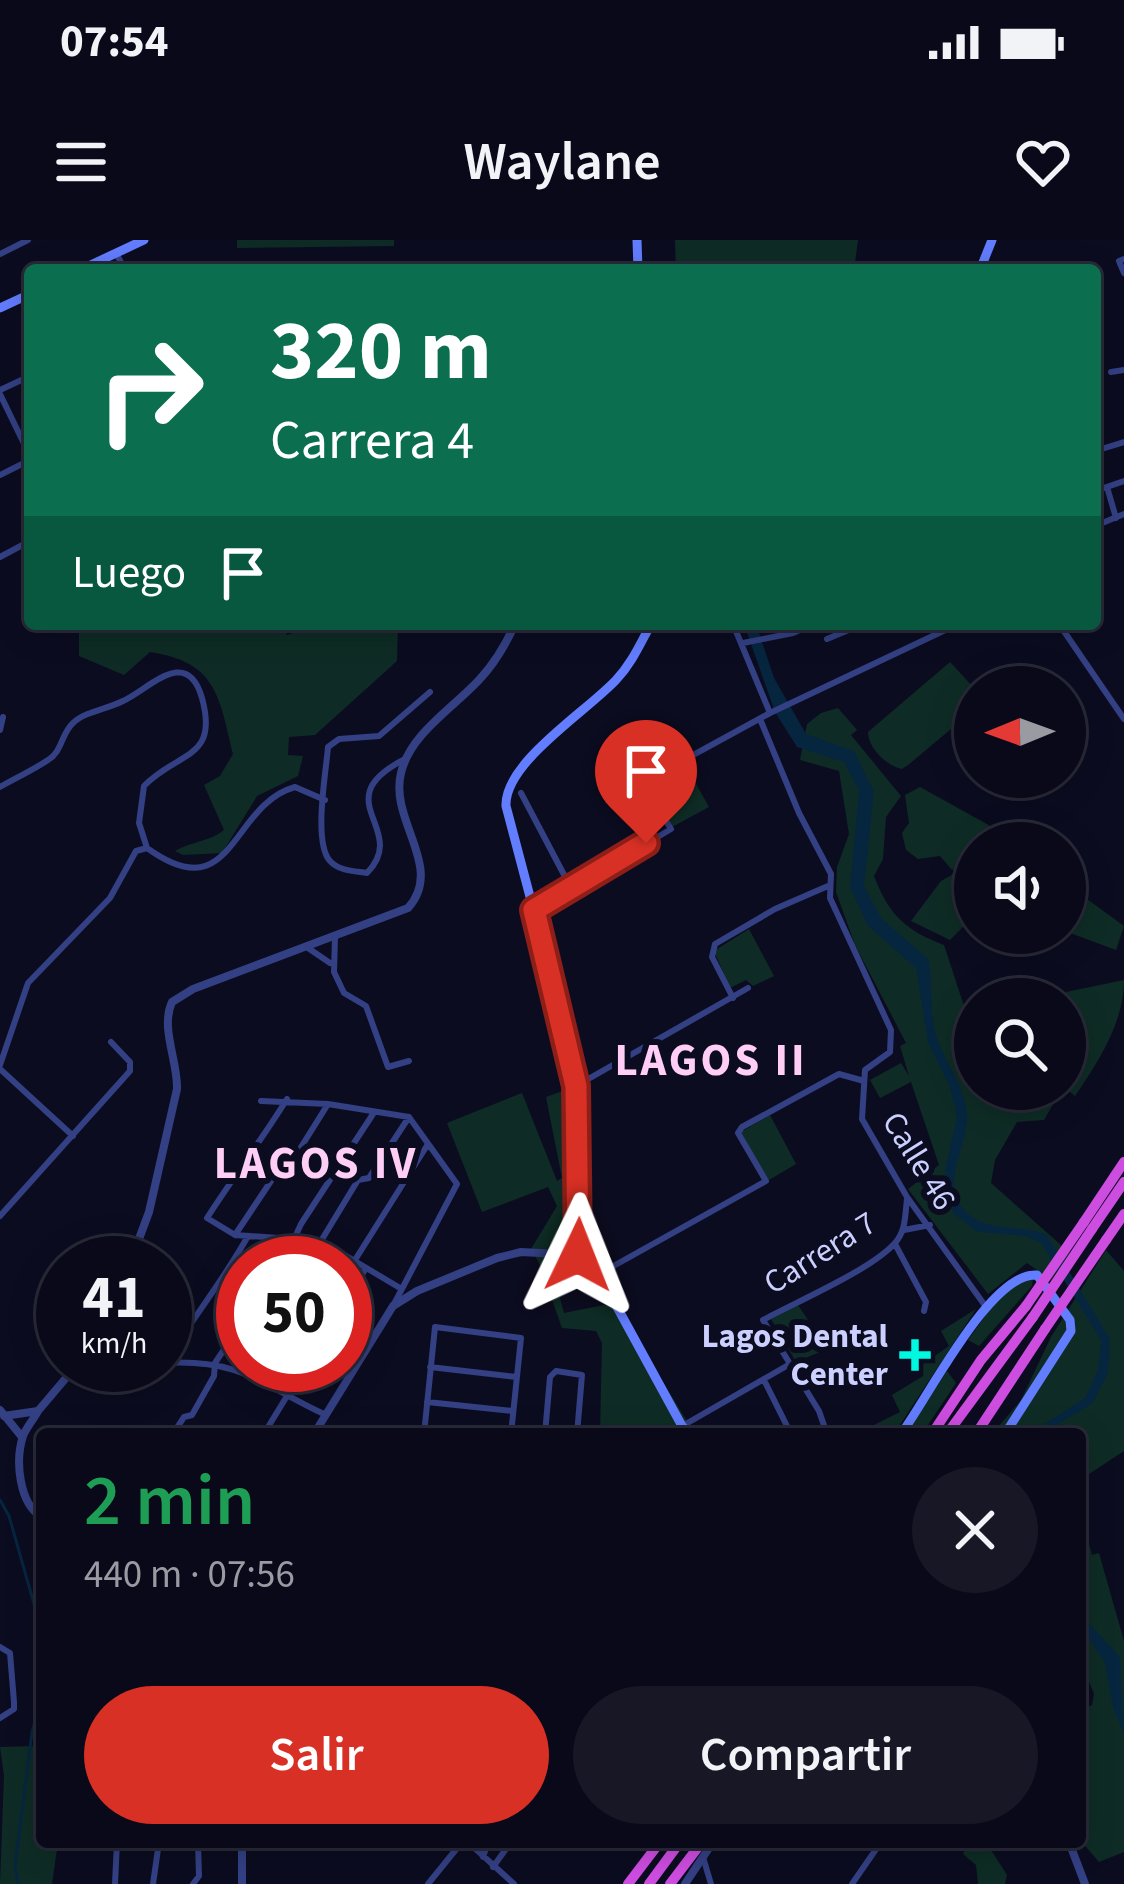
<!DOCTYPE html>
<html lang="es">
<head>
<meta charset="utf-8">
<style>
	:root { --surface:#090919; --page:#171726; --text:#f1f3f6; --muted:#999aa2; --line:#292a38; --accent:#d93025 }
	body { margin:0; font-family:"Source Sans 3",sans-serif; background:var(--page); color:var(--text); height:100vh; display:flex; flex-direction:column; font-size:45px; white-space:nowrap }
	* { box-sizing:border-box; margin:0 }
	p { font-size:39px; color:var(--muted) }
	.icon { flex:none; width:66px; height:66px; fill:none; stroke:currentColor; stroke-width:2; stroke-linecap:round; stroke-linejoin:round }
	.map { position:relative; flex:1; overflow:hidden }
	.panel { position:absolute; left:36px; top:1188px; width:1050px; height:420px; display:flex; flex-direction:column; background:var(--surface); border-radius:12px; box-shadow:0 6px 30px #0003,0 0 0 3px var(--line) }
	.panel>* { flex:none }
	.guide { position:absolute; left:24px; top:24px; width:1077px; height:366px; border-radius:12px; box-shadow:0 6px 30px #0003,0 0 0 3px var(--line); background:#0b6e4f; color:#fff; overflow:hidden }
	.needle { width:78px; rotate:269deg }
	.controls { position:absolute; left:954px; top:426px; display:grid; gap:24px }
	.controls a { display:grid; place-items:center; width:132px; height:132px; border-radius:50%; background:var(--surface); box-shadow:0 6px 30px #0003,0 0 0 3px var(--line); font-size:60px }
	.speed { position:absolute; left:36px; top:996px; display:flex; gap:24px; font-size:60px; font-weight:700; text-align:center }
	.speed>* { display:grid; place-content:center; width:156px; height:156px; border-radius:50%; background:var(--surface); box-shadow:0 6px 30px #0003,0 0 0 3px var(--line); line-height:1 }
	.speed small { font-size:30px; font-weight:400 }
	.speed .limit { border:18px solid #d22; background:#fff; color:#111 }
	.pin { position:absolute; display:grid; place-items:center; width:102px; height:102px; color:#fff; margin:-123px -51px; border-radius:50% 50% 50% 0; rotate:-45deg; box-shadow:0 0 12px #0007 }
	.pin .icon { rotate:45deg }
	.me { position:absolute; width:132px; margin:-66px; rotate:2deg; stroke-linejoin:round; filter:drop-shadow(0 0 9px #0008) }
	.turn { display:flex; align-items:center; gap:42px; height:252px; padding:0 48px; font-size:54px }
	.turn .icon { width:156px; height:156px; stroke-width:2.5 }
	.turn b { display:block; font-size:84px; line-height:102px }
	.then { display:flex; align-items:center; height:114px; padding:0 48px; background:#0003; gap:24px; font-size:45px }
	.round { display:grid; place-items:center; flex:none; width:126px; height:126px; border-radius:63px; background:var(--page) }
	.overview { display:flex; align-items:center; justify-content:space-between; height:204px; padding:0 48px }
	h1 { font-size:72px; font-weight:600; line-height:90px; color:#1e9e55 }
	.button { display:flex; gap:24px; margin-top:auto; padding:24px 48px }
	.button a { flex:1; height:138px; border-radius:72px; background:var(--accent); color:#fff; font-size:48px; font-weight:600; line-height:138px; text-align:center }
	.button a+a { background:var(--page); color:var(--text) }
	.status { display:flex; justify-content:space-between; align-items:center; height:84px; padding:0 60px; background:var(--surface); direction:ltr }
	.status svg { height:33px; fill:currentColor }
	header { display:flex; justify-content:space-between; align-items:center; height:156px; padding:0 48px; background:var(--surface); font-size:54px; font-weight:600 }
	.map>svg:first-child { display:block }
	.green { fill:#0e2c25 }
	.water { fill:#062640 }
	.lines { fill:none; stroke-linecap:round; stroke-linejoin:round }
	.stream { stroke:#062640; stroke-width:3 }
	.minor { stroke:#334084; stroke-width:6 }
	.tertiary { stroke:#334084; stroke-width:8 }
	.secondary { stroke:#637dff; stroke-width:9 }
	.trunk { stroke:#ce4de1; stroke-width:10 }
	.trunk-bridge { stroke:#ce4de1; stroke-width:10 }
	.route-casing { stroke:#8d1f18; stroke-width:30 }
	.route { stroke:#d93025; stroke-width:21 }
	.poi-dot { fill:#00f7e0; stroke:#0c0c21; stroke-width:4.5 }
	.labels { text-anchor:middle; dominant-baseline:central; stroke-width:12; stroke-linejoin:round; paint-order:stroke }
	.street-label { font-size:33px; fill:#ccd0ff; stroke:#0c0c21 }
	.poi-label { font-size:33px; font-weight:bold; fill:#ccd0ff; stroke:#0c0c21; text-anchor:end }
	.district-label { font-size:45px; font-weight:bold; letter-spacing:3px; fill:#ffcef7; stroke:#0c0c21 }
</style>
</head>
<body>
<div class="status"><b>07:54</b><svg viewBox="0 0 49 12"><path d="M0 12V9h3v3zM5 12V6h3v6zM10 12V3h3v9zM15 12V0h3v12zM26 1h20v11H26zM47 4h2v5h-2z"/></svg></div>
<header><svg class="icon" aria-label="menu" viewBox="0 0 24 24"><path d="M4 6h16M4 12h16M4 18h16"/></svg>Waylane<svg class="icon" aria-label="heart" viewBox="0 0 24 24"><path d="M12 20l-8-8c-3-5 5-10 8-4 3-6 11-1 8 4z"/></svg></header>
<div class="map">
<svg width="1124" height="1644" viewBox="0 0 1124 1644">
	<rect width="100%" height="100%" fill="#0c0c21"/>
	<path class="green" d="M237,0H394V6L237,8Z
		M675,0H858L854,30H676Z
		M79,384H284L287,395L319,384H398L397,421L315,495L289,497L288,515L303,516L298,536L257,556L222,613L183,615L175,611C192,601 209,602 224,590L204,545L220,536L233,514C219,455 216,422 150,412L124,435L79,416Z
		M950,422L975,449V469L908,525L902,529C887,526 868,508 868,492Z
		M838,468L857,490L851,495L901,556L886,577L883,619L874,636C889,675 905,690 944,705L966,772L975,771V849H1062L1044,880L1017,882L995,920L991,943L1070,1013L1051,1040L1027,1023L988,1054L908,949L939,925L911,842L880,858L870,840L901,823L909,836L900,806L906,803L855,705L836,652L837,627L849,594L839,531L800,520L807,484L821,473Z
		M684,522L709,567L672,587L645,544Z
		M920,547L1021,603H975V614L952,630L940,616L918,619L906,610L902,593L909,583L905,555Z
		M957,632L975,637V649L965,646L968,682L950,700L911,681L941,641Z
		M1065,643L1124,686L1116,710L1070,693L1053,701L1030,693H1065Z
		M749,689L774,736L753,746L746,740L730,748L714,711Z
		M1124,740C1124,782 1099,821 1075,856L1065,848V759H1032Z
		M579,845C587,900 575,962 596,1014L551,1024L564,1073L614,1063L695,1194H600L602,1103L596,1091L562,1088L539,1023L531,1009L557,966L548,947L482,972L447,883L522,853L557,941L562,938L546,857Z
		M770,875L796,924L769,940L751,916L741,892Z
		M1106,1010L1124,1031V1211L1080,1240V1194H992L1021,1160L1051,1097Z
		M1033,1038L1032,1046L979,1106L968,1100L1003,1051Z
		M798,1065L827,1109L796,1122L771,1079Z
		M976,1069L894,1194H875L872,1186L900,1172L892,1155L923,1136L919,1127L949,1106L941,1091Z
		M947,1131L956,1143L922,1194H906Z
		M1080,1271L1092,1315L1099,1313L1124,1401V1612L1099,1622L1080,1600V1471L1092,1465L1094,1454L1087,1437L1080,1435Z
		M35,1492H42V1540L37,1541L42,1554V1602H58L52,1644H0L4,1536L0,1507L35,1506Z
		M968,1602H986L1007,1635L1005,1644H978L976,1625L963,1614Z"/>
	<path class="water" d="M744,384H756L774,438L806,494L854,511L874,552L864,646L881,678L929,720C932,742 930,775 936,795C944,822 964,844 967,874C969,904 942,937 961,966C980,994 1019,983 1047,995L1110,1099L1108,1133L1092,1164L1041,1194H1029L1085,1158L1098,1130L1101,1100L1041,1003L1026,996L977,992L953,973L945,930L957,877L950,847L928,803L916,728L868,686L850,647L859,551L844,522L797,507L775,472Z
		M1080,1366L1086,1380L1120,1417L1124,1493L1113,1467L1105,1423L1080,1386Z"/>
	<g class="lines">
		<path class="stream" d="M0,1260L9,1276L42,1392
			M18,1644L15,1626L32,1492L42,1457"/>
		<path class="minor" d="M116,13L125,30
			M0,14L28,0
			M1124,19L1119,21L1124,33
			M1111,132L1124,130
			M0,150L30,136
			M0,154L30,216
			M1095,211L1124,202
			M0,235L30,220
			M1107,247L1116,278
			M1095,251L1124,241
			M1095,286L1124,274
			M0,317L30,301
			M733,384L770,473
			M1059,384L1124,479
			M827,399L863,384
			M743,403L793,393L813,384
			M760,479L799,573L831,634L830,658L891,790L890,812L865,830L862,879L907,957L986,1067
			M0,490L3,477
			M407,518C322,560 411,588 367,633C354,631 339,631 330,621C313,602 326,533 328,507L339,499L379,496L430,452
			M0,547C16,538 33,530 48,520C62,512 61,494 73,483C86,471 108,469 123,461C149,449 187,405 202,458C219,520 178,511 144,546L139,583L147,608
			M521,553L571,648
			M534,670L671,589L642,543L770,473L958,384
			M335,697L334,732L344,753L366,766L388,827L409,821
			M308,708L330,723
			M733,758L712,717L715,704L775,669L828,646
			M0,825L28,743L110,658L136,611L147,608C234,671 230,565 295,547L325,560
			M0,829L73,896
			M576,846L748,748
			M287,859C261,901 234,936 207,978L235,995L321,1001L400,1048
			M261,861L328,864L409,877L457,944L394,1064
			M0,976L130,831V822L111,802
			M904,990L930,985
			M235,995L283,923L293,920L328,864
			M321,1001L358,940L369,938L409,877
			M895,1004L926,1062L924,1071
			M355,1020L428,904
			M283,1023L301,984L373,874
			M319,1023L330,1005
			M599,1034L766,941L738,893L742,887L839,834L864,841
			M345,1062L366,1028
			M165,1123C243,1119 261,1145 326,1175
			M165,1123C192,1079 223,1041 248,996
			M430,1127L516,1137
			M764,1140L791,1194
			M427,1162L513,1171
			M684,1185L790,1124
			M173,1194L184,1177L192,1175L214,1136L215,1123L243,1081
			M215,1194L218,1188
			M258,1194L265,1192L287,1156L285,1149L300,1125
			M424,1194L435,1087L521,1098L511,1194
			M545,1194L550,1137L556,1131L582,1135L577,1194
			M827,1194L819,1171L763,1080C796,1062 871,1030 895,1003C906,991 905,975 907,959
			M0,1407L10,1413L14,1462V1469L0,1478
			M468,1602L514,1644
			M483,1617L488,1602
			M703,1617L711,1644
			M493,1627L511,1602
			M115,1644L117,1602
			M153,1644L159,1602
			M193,1644L199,1636L198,1602
			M428,1644L462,1602
			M852,1644L881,1602"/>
		<path class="tertiary" d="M130,1023L149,972L177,849C178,821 160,788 172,762L193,749L408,668C445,627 389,581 401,533C410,494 453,468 479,440C494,424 506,404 515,384
			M0,1170L22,1197
			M38,1171C34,1179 26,1188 23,1196C15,1221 19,1264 42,1277
			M4,1176L38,1171L77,1125
			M314,1194L393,1066L417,1051L497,1018L521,1012L578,1015
			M242,1602V1644
			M1069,1602L1085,1644
			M685,1644L713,1602"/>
		<path class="secondary" d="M637,0L638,30
			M80,30L144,0
			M980,30L992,0
			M0,68L30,54
			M651,384C640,404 632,423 616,440C586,472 504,523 506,566L551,736L576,846L578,1015L599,1034L682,1186L691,1194
			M901,1194C928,1158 991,1031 1037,1035L1070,1080L1071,1091L1005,1194"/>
		<path class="trunk" d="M1084,982L1124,922
			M1092,989L1124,942
			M1106,1000L1124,974
			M932,1194L981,1120L1026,1066
			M947,1194L1033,1077
			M976,1194L1045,1089
			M628,1644L660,1602
			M649,1644L680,1602
			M670,1644L702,1602"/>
		<path class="trunk-bridge" d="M1026,1066L1084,982
			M1033,1077L1092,989
			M1045,1089L1106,1000"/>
	</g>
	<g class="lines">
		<defs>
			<path id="route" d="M578,1015L576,846L534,670L646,603"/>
		</defs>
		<use href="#route" class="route-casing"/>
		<use href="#route" class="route"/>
	</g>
	<path class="poi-dot" d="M909 1097h12v12h12v12h-12v12h-12v-12h-12v-12h12z"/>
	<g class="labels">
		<g class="street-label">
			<text transform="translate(919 921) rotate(58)">Calle 46</text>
			<text transform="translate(820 1013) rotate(-32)">Carrera 7</text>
		</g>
		<g class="poi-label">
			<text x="888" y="1096">Lagos Dental<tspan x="888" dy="38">Center</tspan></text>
		</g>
		<g class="district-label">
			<text x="711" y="821">LAGOS II</text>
			<text x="316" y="924">LAGOS IV</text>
		</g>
	</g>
</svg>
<div class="controls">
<a><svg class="needle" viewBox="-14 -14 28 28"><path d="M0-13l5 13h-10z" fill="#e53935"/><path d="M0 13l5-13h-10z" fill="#999aa2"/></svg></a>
<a><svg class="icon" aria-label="sound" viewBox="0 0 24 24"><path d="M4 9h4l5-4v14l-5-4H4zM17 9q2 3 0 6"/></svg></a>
<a><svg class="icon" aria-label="search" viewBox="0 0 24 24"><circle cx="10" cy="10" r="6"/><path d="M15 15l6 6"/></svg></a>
</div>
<div class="speed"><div>41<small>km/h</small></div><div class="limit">50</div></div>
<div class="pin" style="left:646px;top:603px;background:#d93025"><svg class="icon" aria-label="arrive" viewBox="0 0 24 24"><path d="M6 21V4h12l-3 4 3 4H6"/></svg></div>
<svg class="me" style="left:578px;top:1015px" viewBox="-20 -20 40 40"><path d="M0-17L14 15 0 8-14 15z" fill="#d93025" stroke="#fff" stroke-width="4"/></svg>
<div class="guide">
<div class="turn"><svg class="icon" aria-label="right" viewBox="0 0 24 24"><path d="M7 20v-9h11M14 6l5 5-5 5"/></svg><div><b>320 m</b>Carrera 4</div></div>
<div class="then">Luego<svg class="icon" aria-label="arrive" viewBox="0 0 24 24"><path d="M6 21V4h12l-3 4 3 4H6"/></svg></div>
</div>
<section class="panel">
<div class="overview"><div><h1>2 min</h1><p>440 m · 07:56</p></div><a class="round"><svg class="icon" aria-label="close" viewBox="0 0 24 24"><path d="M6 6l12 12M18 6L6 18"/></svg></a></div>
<div class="button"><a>Salir</a><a>Compartir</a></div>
</section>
</div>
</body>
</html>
